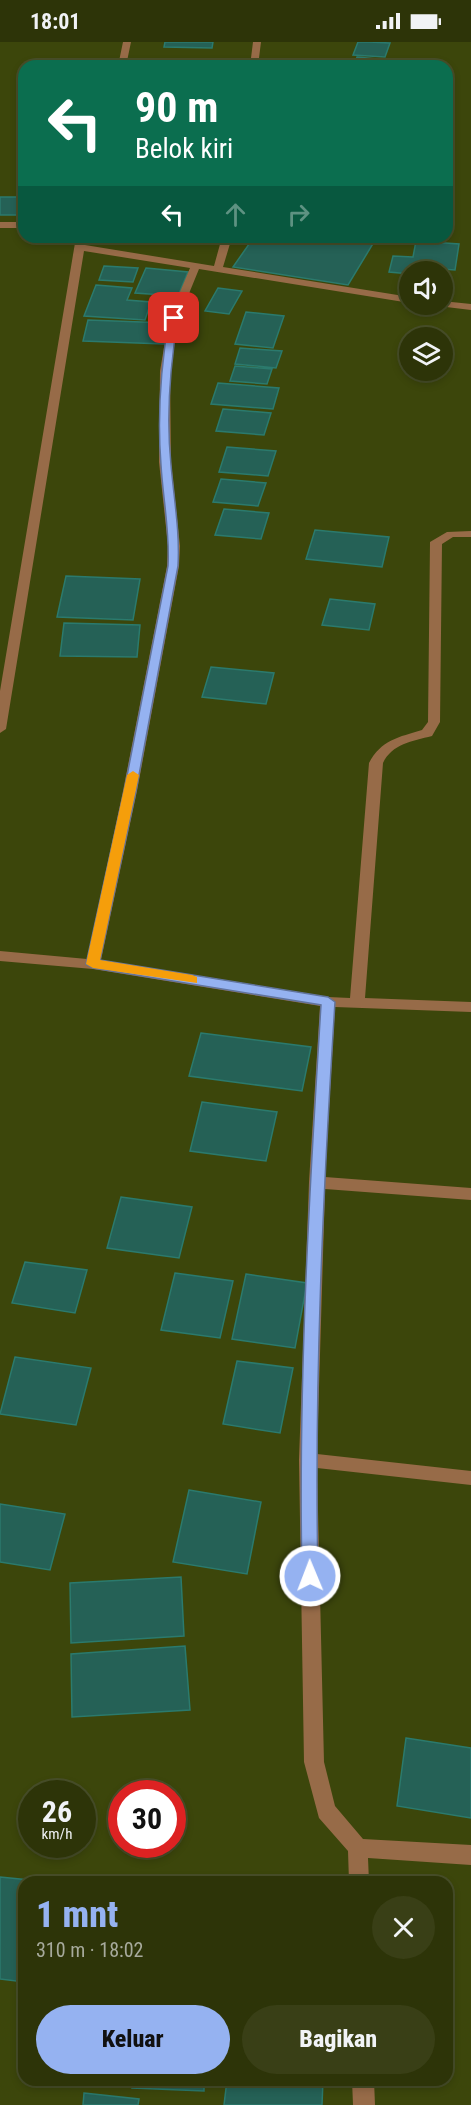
<!DOCTYPE html>
<html lang="id">
<head>
<meta charset="utf-8">
<style>
	:root { --surface:#2d3408; --page:#393f16; --text:#f1f3f6; --muted:#a7aa9c; --line:#484f29; --accent:#95b2f1 }
	body { margin:0; font-family:"Roboto Condensed",sans-serif; background:var(--page); color:var(--text); height:100vh; display:flex; flex-direction:column; font-size:22px; white-space:nowrap }
	* { box-sizing:border-box; margin:0 }
	p { font-size:20px; color:var(--muted) }
	.icon { flex:none; width:33px; height:33px; fill:none; stroke:currentColor; stroke-width:2; stroke-linecap:round; stroke-linejoin:round }
	.map { position:relative; flex:1; overflow:hidden }
	.side { position:absolute; left:18px; top:1834px; width:435px; height:210px; display:flex; flex-direction:column; background:var(--surface); border-radius:18px; box-shadow:0 3px 9px #0003,0 0 0 2px var(--line) }
	.side>* { flex:none }
	.banner { position:absolute; left:18px; top:18px; width:435px; height:183px; border-radius:18px; box-shadow:0 3px 9px #0003,0 0 0 2px var(--line); background:#0b6e4f; color:#fff; overflow:hidden }
	.fabs { position:absolute; left:399px; top:219px; display:grid; gap:12px }
	.fabs a { display:grid; place-items:center; width:54px; height:54px; border-radius:50%; background:var(--surface); box-shadow:0 3px 9px #0003,0 0 0 2px var(--line); font-size:30px }
	.speed { position:absolute; left:18px; top:1738px; display:flex; gap:12px; font-size:30px; font-weight:700; text-align:center }
	.speed>* { display:grid; place-content:center; width:78px; height:78px; border-radius:50%; background:var(--surface); box-shadow:0 3px 9px #0003,0 0 0 2px var(--line); line-height:1 }
	.speed small { font-size:15px; font-weight:400 }
	.speed .limit { border:9px solid #d22; background:#fff; color:#111 }
	.pin { position:absolute; display:grid; place-items:center; width:51px; height:51px; color:#fff; margin:-26px; border-radius:12px; box-shadow:0 3px 9px #0006 }
	.me { position:absolute; width:66px; margin:-33px; rotate:359deg; stroke-linejoin:round; filter:drop-shadow(0 0 4px #0008) }
	.turn { display:flex; align-items:center; gap:21px; height:126px; padding:0 18px; font-size:27px }
	.turn .icon { width:78px; height:78px; stroke-width:2.5 }
	.turn b { display:block; font-size:42px; line-height:51px }
	.lanes { display:flex; align-items:center; height:57px; padding:0 18px; background:#0003; justify-content:center; gap:30px; direction:ltr }
	.lanes .off { opacity:.35 }
	.round { display:grid; place-items:center; flex:none; width:63px; height:63px; border-radius:32px; background:var(--page) }
	.summary { display:flex; align-items:center; justify-content:space-between; height:102px; padding:0 18px }
	h1 { font-size:36px; font-weight:800; line-height:45px; color:var(--accent) }
	.primary-button { display:flex; gap:12px; margin-top:auto; padding:12px 18px }
	.primary-button a { flex:1; height:69px; border-radius:36px; background:var(--accent); color:#111; font-size:24px; font-weight:800; line-height:69px; text-align:center }
	.primary-button a+a { background:var(--page); color:var(--text) }
	.status { display:flex; justify-content:space-between; align-items:center; height:42px; padding:0 30px; background:var(--surface); direction:ltr }
	.status svg { height:16px; fill:currentColor }
	.map>svg:first-child { display:block }
	.building { fill:#256156; stroke:#2b7a6d; stroke-width:1.5 }
	.lines { fill:none; stroke-linecap:round; stroke-linejoin:round }
	.minor { fill:#976b48; fill-rule:evenodd }
	.route { fill:#95b2f1; stroke:#61749d; stroke-width:1.5 }
	.slow { fill:#f59e0b }
</style>
</head>
<body>
<div class="status"><b>18:01</b><svg viewBox="0 0 49 12"><path d="M0 12V9h3v3zM5 12V6h3v6zM10 12V3h3v9zM15 12V0h3v12zM26 1h20v11H26zM47 4h2v5h-2z"/></svg></div>
<div class="map">
<svg width="471" height="2063" viewBox="0 0 471 2063">
	<rect width="100%" height="100%" fill="#3c460b"/>
	<path class="building" d="M165,0H213L212,6L164,5Z
		M358,0H369L390,1L385,15L353,13Z
		M357,15L387,18L385,24H354Z
		M0,155H24V173H0Z
		M254,195H377L348,243L233,225Z
		M416,199L459,202L455,228L415,225L414,230H410V232L389,230L393,214L413,215Z
		M104,224L138,226L133,240L99,238Z
		M146,226L188,230L178,254L135,251Z
		M96,243L132,246L127,258L151,260L145,278L84,274Z
		M218,246L242,249L229,272L205,269Z
		M246,270L284,274L273,306L235,302Z
		M88,278L168,281L164,302L83,299Z
		M240,306L282,309L276,326L235,322Z
		M235,324L272,327L267,342L230,339Z
		M218,341L279,346L273,367L211,362Z
		M223,367L271,371L264,393L216,389Z
		M227,405L276,409L268,434L219,430Z
		M221,437L266,441L258,464L213,460Z
		M224,467L269,471L261,497L215,493Z
		M315,488L389,495L382,525L306,517Z
		M66,534L140,537L133,578L57,575Z
		M330,557L375,562L369,588L322,583Z
		M64,581L140,583L137,615L60,614Z
		M211,625L274,631L266,662L202,655Z
		M201,991L311,1005L302,1049L189,1034Z
		M202,1060L277,1070L266,1119L190,1109Z
		M121,1155L192,1165L179,1216L107,1206Z
		M25,1220L87,1228L75,1271L12,1261Z
		M175,1231L233,1239L220,1296L161,1288Z
		M246,1232L307,1241L295,1306L232,1297Z
		M15,1315L91,1326L76,1383L0,1372Z
		M237,1319L293,1326L280,1391L223,1382Z
		M189,1448L261,1460L247,1532L173,1520Z
		M0,1462L65,1472L50,1528L0,1520Z
		M181,1535L184,1594L71,1601L70,1541Z
		M185,1604L190,1668L72,1675L71,1612Z
		M406,1696L471,1706V1776L397,1764Z
		M0,1835L50,1840H24V1940L0,1937Z
		M133,2038H204V2049L132,2046Z
		M227,2038H323L322,2063H224Z
		M84,2051L139,2057L138,2063H83Z"/>
	<g class="lines">
		<path class="minor" d="M123,0H131L126,24H118Z
			M253,0H261L258,24H250Z
			M0,180H24V186H0Z
			M76,195H86L85,203L214,224L222,195H232L223,225L410,255V261L199,227L179,276L170,329L171,420L180,504L179,524L137,749L101,918L328,955L350,956L369,721C381,698 399,695 422,688L428,680L430,500L447,490L471,489V495H453L442,502L440,680L432,694C412,699 392,702 383,721L365,956L471,960V970L335,965L325,1135L471,1146V1158L325,1147L317,1412L471,1429V1443L317,1426L324,1720L335,1764L363,1797L471,1803V1823L368,1816L369,1840H349L348,1809L319,1776L304,1720L299,1418L309,1140L320,964L93,927L0,919V909L87,917L123,749L167,524L168,504L159,420L160,329L169,276L190,226L84,209L6,687L0,691V649Z
			M442,259L471,262V268L438,264L437,262H442Z
			M352,2038H374L375,2063H353Z"/>
	</g>
	<path class="route" d="M174,273L178,276C170,324 166,374 171,423C174,457 180,490 178,524L136,749L100,918L328,955L335,960C323,1151 314,1342 318,1534L316,1539L310,1541L304,1539L302,1534C298,1343 309,1153 321,963L93,926L86,922L124,749L168,524C170,490 163,457 161,423C157,374 161,324 169,276Z"/>
	<path class="slow" d="M133,729L139,733L100,918L192,933L197,935V941L93,926L86,922L127,733Z"/>
</svg>
<div class="fabs">
<a><svg class="icon" aria-label="sound" viewBox="0 0 24 24"><path d="M4 9h4l5-4v14l-5-4H4zM17 9q2 3 0 6"/></svg></a>
<a><svg class="icon" aria-label="layers" viewBox="0 0 24 24"><path d="M12 4l9 5-9 5-9-5zM3 14l9 5 9-5"/></svg></a>
</div>
<div class="speed"><div>26<small>km/h</small></div><div class="limit">30</div></div>
<div class="pin" style="left:174px;top:276px;background:#d93025"><svg class="icon" aria-label="arrive" viewBox="0 0 24 24"><path d="M6 21V4h12l-3 4 3 4H6"/></svg></div>
<svg class="me" style="left:310px;top:1534px" viewBox="-20 -20 40 40"><circle r="17" fill="#95b2f1" stroke="#fff" stroke-width="3"/><path d="M0-11L8 9 0 5-8 9z" fill="#fff"/></svg>
<div class="banner">
<div class="turn"><svg class="icon" aria-label="left" viewBox="0 0 24 24"><path d="M17 20v-9H6M10 6l-5 5 5 5"/></svg><div><b>90 m</b>Belok kiri</div></div>
<div class="lanes"><svg class="icon" aria-label="left" viewBox="0 0 24 24"><path d="M17 20v-9H6M10 6l-5 5 5 5"/></svg><svg class="icon off" aria-label="ahead" viewBox="0 0 24 24"><path d="M12 20V5M6 11l6-6 6 6"/></svg><svg class="icon off" aria-label="right" viewBox="0 0 24 24"><path d="M7 20v-9h11M14 6l5 5-5 5"/></svg></div>
</div>
<section class="side">
<div class="summary"><div><h1>1 mnt</h1><p>310 m · 18:02</p></div><a class="round"><svg class="icon" aria-label="close" viewBox="0 0 24 24"><path d="M6 6l12 12M18 6L6 18"/></svg></a></div>
<div class="primary-button"><a>Keluar</a><a>Bagikan</a></div>
</section>
</div>
</body>
</html>
